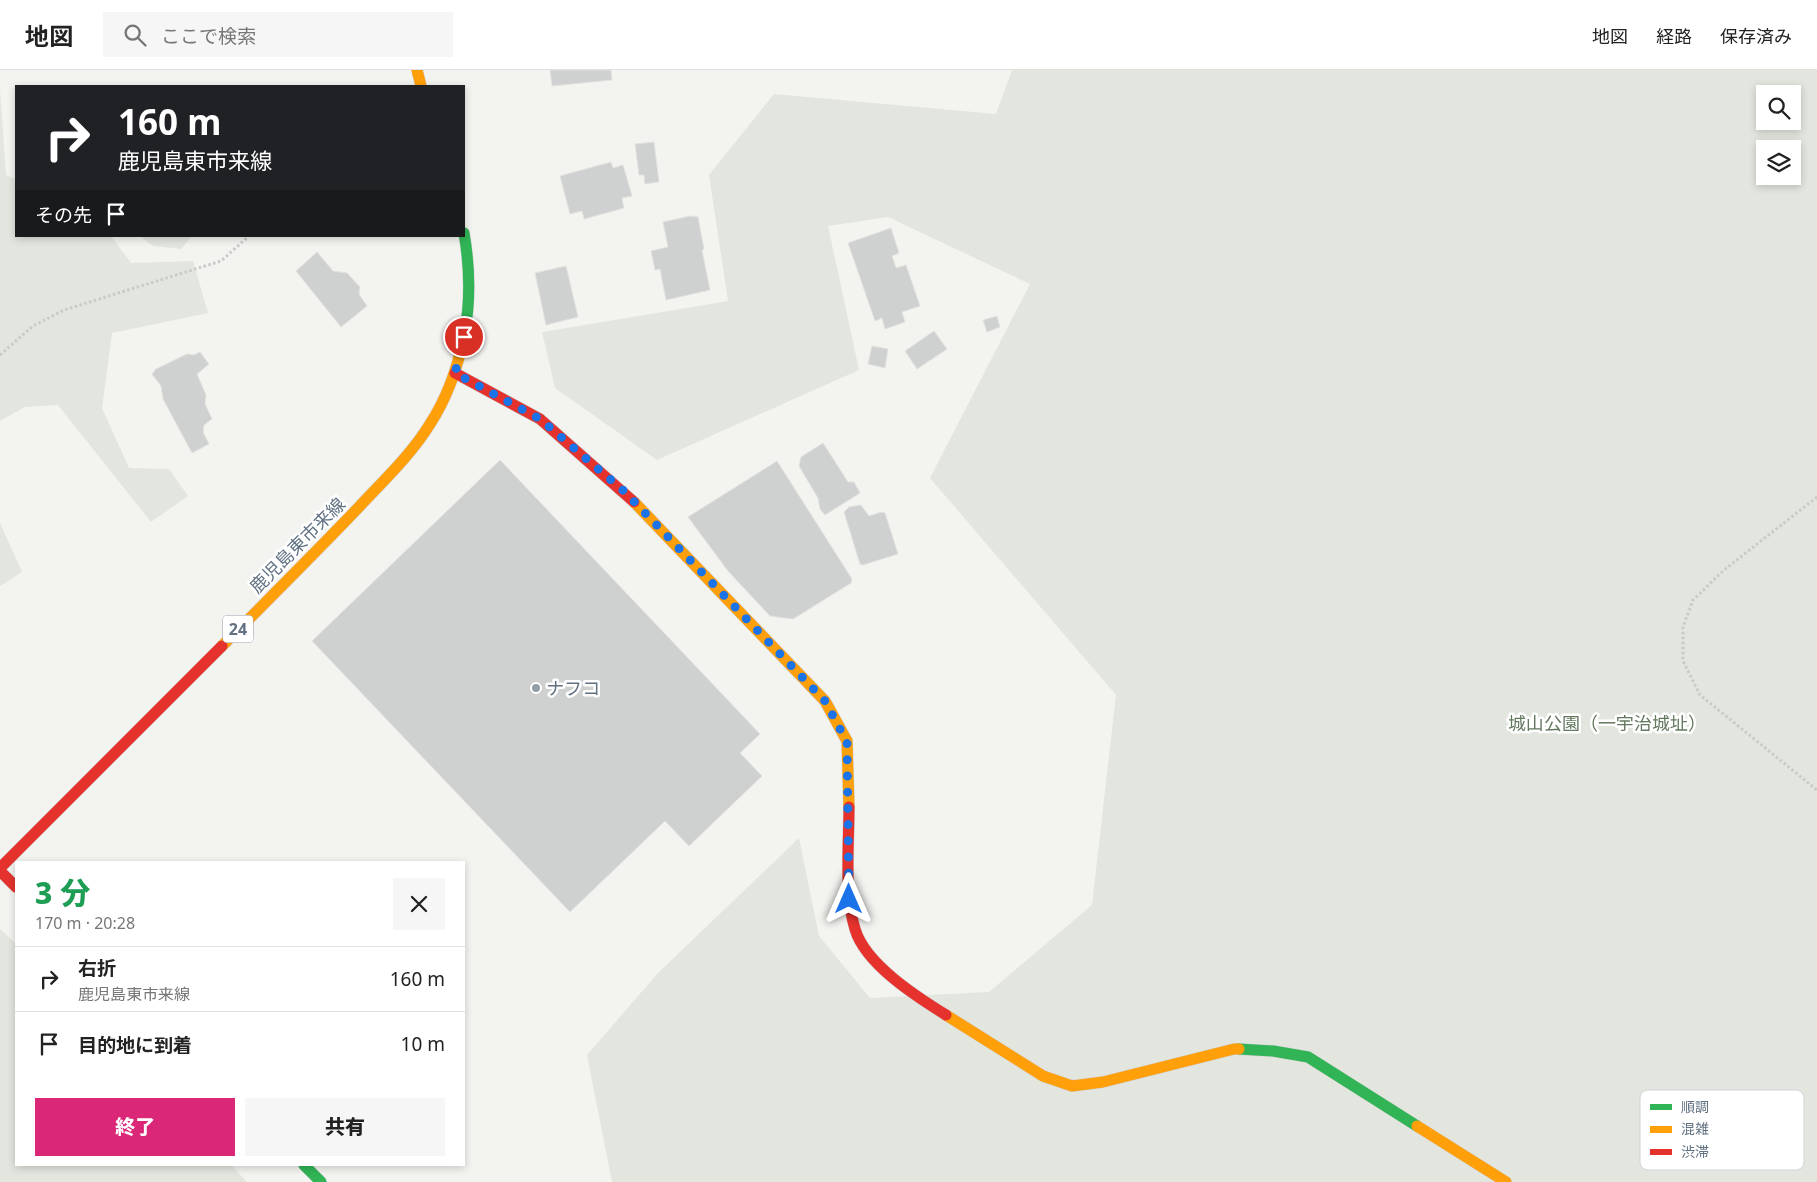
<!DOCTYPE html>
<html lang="ja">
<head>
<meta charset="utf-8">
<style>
	:root { --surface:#fff; --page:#f6f6f6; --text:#222; --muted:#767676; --line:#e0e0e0; --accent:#db2777 }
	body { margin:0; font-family:"Noto Sans","Noto Sans JP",sans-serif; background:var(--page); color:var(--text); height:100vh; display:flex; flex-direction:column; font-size:19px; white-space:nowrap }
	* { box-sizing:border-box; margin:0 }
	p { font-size:16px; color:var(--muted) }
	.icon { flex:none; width:28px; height:28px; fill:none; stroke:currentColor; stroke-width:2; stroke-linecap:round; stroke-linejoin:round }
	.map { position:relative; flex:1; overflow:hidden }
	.drawer { position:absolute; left:15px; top:791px; width:450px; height:305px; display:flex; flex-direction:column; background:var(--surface); border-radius:0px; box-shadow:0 2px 8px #0003 }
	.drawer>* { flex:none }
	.hud { position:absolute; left:15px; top:15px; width:450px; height:152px; border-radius:0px; box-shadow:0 2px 8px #0003; background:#202124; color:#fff; overflow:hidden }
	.controls { position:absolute; left:1756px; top:15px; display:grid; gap:10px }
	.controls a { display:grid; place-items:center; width:45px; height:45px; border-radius:0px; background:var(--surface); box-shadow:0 2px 8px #0003; font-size:25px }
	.pin { position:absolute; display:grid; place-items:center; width:42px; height:42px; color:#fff; margin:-21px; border:2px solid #fff; border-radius:50%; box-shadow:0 1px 5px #0007 }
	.me { position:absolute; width:55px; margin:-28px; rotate:0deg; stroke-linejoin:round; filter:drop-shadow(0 0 4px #0008) }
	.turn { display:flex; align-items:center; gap:18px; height:105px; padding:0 20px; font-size:22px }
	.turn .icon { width:65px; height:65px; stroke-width:2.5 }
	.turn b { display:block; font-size:35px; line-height:42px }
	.then { display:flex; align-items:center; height:48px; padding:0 20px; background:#0003; gap:10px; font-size:19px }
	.round { display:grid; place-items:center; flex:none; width:52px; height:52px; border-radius:0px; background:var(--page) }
	.overview { display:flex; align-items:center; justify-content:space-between; height:85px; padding:0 20px }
	h1 { font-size:30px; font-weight:800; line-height:38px; color:#1e9e55 }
	.action { display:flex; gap:10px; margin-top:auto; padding:10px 20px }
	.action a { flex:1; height:58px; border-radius:0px; background:var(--accent); color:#fff; font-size:20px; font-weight:800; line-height:58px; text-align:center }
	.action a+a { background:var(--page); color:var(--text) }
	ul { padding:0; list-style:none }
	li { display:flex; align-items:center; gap:15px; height:65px; padding:0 20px; border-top:1px solid var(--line) }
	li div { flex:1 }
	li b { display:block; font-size:19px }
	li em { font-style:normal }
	header { display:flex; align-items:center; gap:30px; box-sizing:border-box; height:70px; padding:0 25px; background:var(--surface); border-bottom:1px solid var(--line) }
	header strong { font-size:24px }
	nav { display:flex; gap:28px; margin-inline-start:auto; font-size:18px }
	.search { width:350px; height:45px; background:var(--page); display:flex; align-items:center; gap:12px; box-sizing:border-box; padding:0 18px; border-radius:0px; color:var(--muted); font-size:19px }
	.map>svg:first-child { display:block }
	.green { fill:#e2e6de; fill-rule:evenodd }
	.building { fill:#cfd0d0; stroke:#e2e2e0 }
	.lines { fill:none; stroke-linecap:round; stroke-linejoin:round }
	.fast-casing { stroke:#d1d1d1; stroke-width:12 }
	.slow-casing { stroke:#d1d1d1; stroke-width:12 }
	.jam-casing { stroke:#d1d1d1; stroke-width:12 }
	.path { stroke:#c9caca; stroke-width:3; stroke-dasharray:2.5 2.5; stroke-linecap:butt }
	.fast { stroke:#30b455; stroke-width:11 }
	.slow { stroke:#ff9f0a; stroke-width:11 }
	.jam { stroke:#e5322d; stroke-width:11 }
	.route { stroke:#1a73e8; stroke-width:9; stroke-dasharray:0 16.2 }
	.poi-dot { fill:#949ea8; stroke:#fff; stroke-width:2 }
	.labels { text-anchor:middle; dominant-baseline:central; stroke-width:5; stroke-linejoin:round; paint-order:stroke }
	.shield { fill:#fff; stroke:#909ca8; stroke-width:1 }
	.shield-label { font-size:16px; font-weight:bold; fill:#617182 }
	.street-label { font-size:18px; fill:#617182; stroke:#fff }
	.poi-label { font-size:18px; fill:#617182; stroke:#fff; text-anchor:start }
	.park-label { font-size:18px; fill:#647960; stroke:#fff }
	.key { fill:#fff; stroke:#d0d4da; stroke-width:1 }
	.key-label { font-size:14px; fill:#617182 }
</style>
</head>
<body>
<header>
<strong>地図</strong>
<div class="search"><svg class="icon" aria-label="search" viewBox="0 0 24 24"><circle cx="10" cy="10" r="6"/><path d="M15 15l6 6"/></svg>ここで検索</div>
<nav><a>地図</a><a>経路</a><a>保存済み</a></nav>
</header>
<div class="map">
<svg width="1817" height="1112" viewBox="0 0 1817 1112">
	<rect width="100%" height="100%" fill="#f3f3f0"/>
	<path class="green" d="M1012,0H1817V1112H612L587,985L658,903L799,768L819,866L870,928L989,922L1092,835L1116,625L930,408L1030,214L888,147L828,156L859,300L657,390L555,318L542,262L728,231L709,105L774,24L996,44ZM1765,24H1792V51H1765ZM1765,79H1792V106H1765Z
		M0,18L6,105L16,109V166H111L131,193L193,191L208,243L112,263L102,338L129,398L169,399L188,426L151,452L58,335L25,337L0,351Z
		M140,166H192L181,179L153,176Z
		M0,453L22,502L0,516Z
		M0,859L16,874V1095H231L247,1112H0Z"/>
	<path class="building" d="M550,0H611L612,10L552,16Z
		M654,72L659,112L645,114L644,105H639L635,74Z
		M611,92L613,98L623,95L632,126L622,128L624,138L584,149L582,141L570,144L560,106Z
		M690,146L698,147L704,179L702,180L710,220L666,230L660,199L655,200L651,181L668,177L663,152Z
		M891,158L899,183L892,186L896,198L906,195L920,236L902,242L905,252L885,259L882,248L875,251L848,173Z
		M317,182L333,201L347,203L360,217L359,224L367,236L341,257L296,201Z
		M566,196L578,247L546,255L535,203Z
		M997,246L1000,257L987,262L983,250Z
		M934,261L947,279L917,299L905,281Z
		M872,276L888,279L885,298L868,294Z
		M200,282L209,294L197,304L206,325L205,334L212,349L204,355L203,362L209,374L192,383L163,329L161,316L152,304L156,299L187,284L194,285Z
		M823,373L848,412H854L860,423L825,445L820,439L818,428L799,396L801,387Z
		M500,390L760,664L740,683L762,706L689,776L665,751L570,842L312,571Z
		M777,391L852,509L851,513L793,549L770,546L728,501L688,447Z
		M861,435L869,446L882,442L885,443L898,484L863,495L860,494L844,442L849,437Z"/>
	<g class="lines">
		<defs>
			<path id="fast" d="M464,266C471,231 470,198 464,163
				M1239,979L1273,981L1308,987L1417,1056
				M304,1095L321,1112"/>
			<path id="slow" d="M417,0L421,16
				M634,432L825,631L847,671L849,737
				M222,576C268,530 314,484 358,438C383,411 411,385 430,354C447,328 458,296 464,266
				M946,945L1043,1006L1072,1016L1103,1012L1234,979H1239
				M1417,1056L1506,1112"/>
			<path id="jam" d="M455,303L540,349L634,432
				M849,737C849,774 844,824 855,859C865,894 917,927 946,945
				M0,798L222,576
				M0,801L16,817"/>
		</defs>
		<use href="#fast" class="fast-casing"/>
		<use href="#slow" class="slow-casing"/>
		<use href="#jam" class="jam-casing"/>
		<path class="path" d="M0,285L33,256L64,240L221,191L249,166
			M1817,427L1724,500L1693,530L1683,557V591L1700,625L1817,720"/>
		<use href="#fast" class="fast"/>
		<use href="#slow" class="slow"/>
		<use href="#jam" class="jam"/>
	</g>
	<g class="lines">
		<path class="route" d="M464,267L455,303L540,349L625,422L825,631L847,672L849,829"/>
	</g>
	<circle class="poi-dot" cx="536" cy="618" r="5"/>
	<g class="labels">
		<rect class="shield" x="223" y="545.5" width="30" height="27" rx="4"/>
		<g class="shield-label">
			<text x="238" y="559">24</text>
		</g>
		<g class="street-label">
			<text transform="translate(297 475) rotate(-45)">鹿児島東市来線</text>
		</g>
		<g class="poi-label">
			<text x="546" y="618">ナフコ</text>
		</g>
		<g class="park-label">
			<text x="1607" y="653">城山公園（一宇治城址）</text>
		</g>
	</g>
	<rect x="1640" y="1020" width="164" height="80" rx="8" class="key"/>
	<rect x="1650" y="1034" width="22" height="6" fill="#30b455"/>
	<rect x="1650" y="1056" width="22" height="7" fill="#ff9f0a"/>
	<rect x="1650" y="1079" width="22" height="6" fill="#e5322d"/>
	<g class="key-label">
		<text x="1681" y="1042">順調</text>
		<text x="1681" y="1064">混雑</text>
		<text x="1681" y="1087">渋滞</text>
	</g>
</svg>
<div class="controls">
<a><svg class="icon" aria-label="search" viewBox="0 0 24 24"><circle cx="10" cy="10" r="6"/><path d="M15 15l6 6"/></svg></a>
<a><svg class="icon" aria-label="layers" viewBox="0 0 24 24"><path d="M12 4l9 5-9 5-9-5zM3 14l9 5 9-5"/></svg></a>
</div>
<div class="pin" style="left:464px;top:267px;background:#d93025"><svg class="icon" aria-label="arrive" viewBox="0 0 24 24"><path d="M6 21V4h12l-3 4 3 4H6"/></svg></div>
<svg class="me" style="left:849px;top:829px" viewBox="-20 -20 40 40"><path d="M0-17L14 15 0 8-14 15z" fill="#1a73e8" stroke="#fff" stroke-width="4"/></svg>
<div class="hud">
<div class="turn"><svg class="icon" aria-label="right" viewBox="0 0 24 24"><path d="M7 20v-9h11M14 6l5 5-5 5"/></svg><div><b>160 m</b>鹿児島東市来線</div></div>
<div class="then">その先<svg class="icon" aria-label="arrive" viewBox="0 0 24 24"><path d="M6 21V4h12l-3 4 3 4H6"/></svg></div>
</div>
<section class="drawer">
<div class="overview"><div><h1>3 分</h1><p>170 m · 20:28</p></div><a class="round"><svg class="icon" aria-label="close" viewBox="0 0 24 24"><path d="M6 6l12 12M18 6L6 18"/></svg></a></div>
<ul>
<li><svg class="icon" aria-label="right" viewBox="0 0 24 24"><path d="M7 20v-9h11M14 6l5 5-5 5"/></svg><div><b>右折</b><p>鹿児島東市来線</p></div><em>160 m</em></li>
<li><svg class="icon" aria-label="arrive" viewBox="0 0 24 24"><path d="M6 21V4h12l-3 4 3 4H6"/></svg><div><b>目的地に到着</b></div><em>10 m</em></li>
</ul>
<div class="action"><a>終了</a><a>共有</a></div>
</section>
</div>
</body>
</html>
